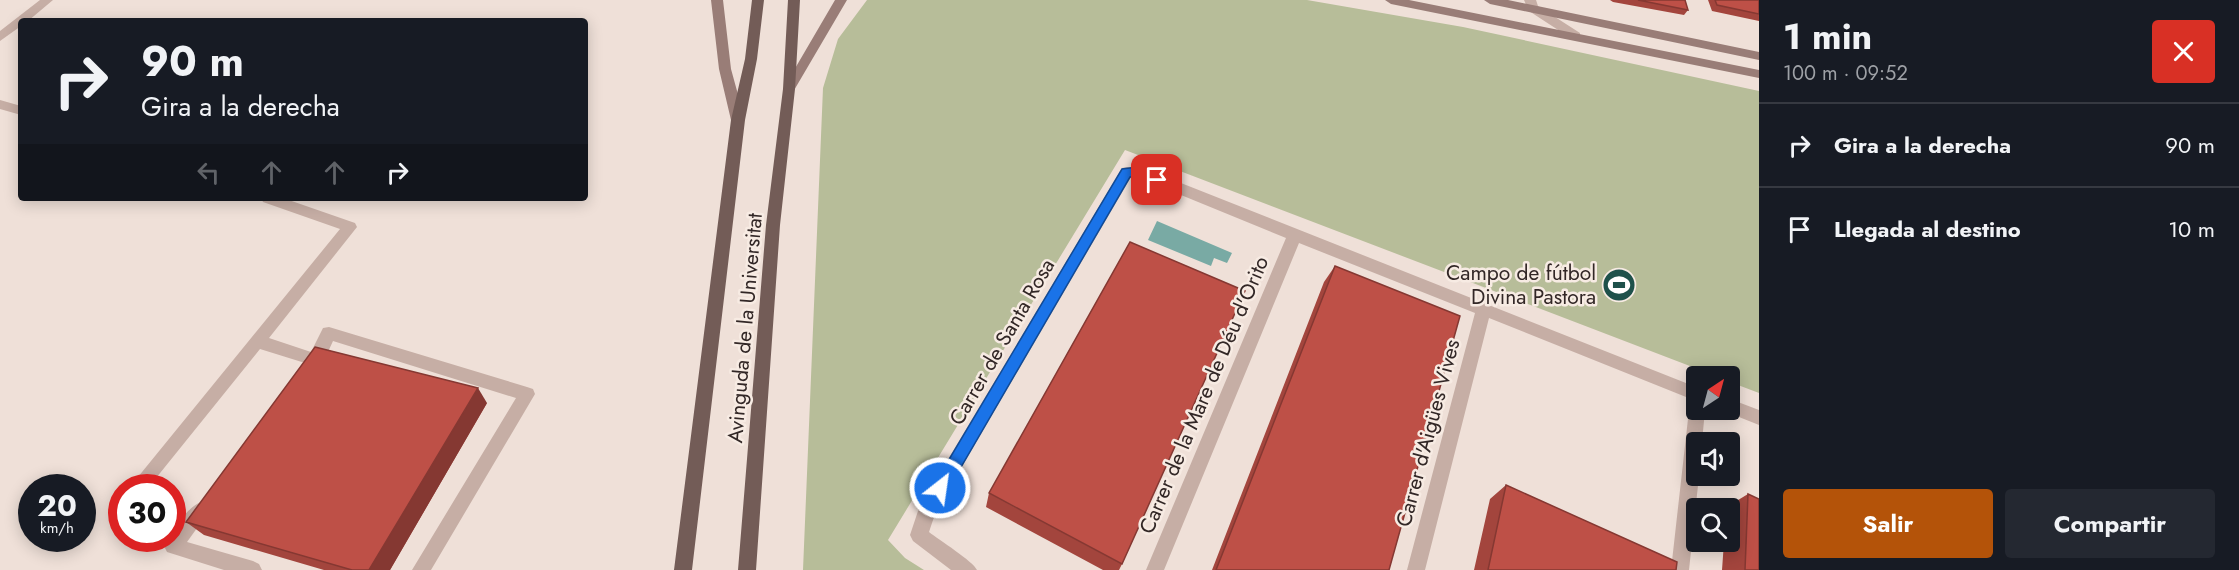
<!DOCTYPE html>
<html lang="es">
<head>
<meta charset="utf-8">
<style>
	:root { --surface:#171b24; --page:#242831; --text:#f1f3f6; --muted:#9ea1a6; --line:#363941; --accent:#b45309 }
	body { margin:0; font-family:Jost,sans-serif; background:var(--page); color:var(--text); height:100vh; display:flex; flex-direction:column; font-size:22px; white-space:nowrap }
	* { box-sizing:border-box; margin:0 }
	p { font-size:20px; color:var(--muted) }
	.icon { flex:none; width:33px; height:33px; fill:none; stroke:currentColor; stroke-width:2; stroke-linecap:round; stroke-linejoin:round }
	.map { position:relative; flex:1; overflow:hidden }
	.panel { display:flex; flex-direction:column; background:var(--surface); width:480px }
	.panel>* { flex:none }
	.hud { position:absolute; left:18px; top:18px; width:570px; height:183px; border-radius:6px; box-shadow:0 3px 15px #0003; background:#171b24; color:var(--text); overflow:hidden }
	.needle { width:39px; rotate:36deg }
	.fabs { position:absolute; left:1686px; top:366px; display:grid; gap:12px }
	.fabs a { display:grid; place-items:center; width:54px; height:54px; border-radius:6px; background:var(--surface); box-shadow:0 3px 15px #0003; font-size:30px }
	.speed { position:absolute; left:18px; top:474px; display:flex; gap:12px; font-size:30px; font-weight:700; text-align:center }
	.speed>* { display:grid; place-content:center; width:78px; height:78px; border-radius:50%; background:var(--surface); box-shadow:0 3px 15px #0003; line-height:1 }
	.speed small { font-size:15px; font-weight:400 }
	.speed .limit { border:9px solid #d22; background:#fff; color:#111 }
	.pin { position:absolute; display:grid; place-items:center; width:51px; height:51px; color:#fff; margin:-26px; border-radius:12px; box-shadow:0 3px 9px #0006 }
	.me { position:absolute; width:66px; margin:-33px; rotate:30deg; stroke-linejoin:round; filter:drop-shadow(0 0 4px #0008) }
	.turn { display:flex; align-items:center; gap:21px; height:126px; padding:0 24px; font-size:27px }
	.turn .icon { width:78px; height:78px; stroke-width:2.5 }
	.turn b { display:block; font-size:42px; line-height:51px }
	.lanes { display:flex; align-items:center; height:57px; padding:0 24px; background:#0003; justify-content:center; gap:30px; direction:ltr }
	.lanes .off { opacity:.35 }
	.round { display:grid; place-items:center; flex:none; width:63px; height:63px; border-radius:6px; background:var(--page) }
	.head { display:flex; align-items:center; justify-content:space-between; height:102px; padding:0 24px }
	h1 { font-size:36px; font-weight:700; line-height:45px }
	.action { display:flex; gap:12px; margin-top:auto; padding:12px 24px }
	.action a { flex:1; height:69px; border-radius:6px; background:var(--accent); color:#fff; font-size:24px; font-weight:700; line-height:69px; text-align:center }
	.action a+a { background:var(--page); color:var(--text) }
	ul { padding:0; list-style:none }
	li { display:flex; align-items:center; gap:18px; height:84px; padding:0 24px; border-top:2px solid var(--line) }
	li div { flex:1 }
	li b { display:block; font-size:22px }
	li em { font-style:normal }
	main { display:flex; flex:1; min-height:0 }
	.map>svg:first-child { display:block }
	.green { fill:#b7bd99 }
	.water { fill:#79aaa4 }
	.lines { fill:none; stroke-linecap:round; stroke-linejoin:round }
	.lane { fill:#c6aea5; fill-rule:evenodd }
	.street { fill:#c6aea5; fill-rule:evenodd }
	.secondary { fill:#997d77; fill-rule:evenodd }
	.primary { fill:#735c57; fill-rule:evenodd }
	.wall { fill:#a3453d }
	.shaded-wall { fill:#853832 }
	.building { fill:#be5047; stroke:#853832; stroke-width:1.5 }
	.route { fill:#1a73e8; stroke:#114b97; stroke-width:1.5 }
	.labels { text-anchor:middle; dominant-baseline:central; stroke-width:5; stroke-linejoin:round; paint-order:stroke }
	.poi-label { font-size:21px; fill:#322726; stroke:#f7ebe3; text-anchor:end }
	.street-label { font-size:21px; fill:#322726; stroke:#f7ebe3 }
</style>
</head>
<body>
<main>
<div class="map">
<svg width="1759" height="570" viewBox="0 0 1759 570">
	<rect width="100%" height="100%" fill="#efe0d8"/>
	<path class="green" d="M867,0H1307L1463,27L1759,91V393L1730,382V376H1716L1125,150L888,540L905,558L924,570H803L823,88L838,39Z"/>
	<path class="water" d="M1157,221L1232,253L1227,263L1214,258L1211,266L1148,240Z"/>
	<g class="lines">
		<path class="lane" d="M40,0H53L28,21H21V26L0,41V31Z
			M0,100L21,106V115L0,109Z
			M261,198H283L355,223L357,227L269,338L311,352L323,328L329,327L527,387L533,389L535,394L431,570H412L516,398L333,341L322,365L312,372L306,370L305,363L260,349L148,488H129L340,229L263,202Z
			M201,502L207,504L210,510L187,542L253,561L259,564L262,570H224L167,552L164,546L167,540L172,538C172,527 190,506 201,502Z"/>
		<path class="street" d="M1524,0H1536L1538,6L1580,33V39H1572L1529,11Z
			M1127,167L1143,168L1696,387V401L1489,318L1425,570H1407L1475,313L1299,243L1164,570H1146L1286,238L1137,177H1131L936,511L929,532C939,540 973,561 977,570H951L913,541L910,535L919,508L1122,168Z
			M1730,399L1759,410V425L1724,411L1730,410Z
			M1696,403V410H1705L1702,442H1696V476H1699L1689,570H1671L1689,410L1691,405Z"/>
		<path class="secondary" d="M711,0H723L731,69L745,120L738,125L731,120L719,69Z
			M835,0H847L793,92H785L783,89Z
			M1385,0H1409L1759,70V78L1391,4Z
			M1484,0H1508L1759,52V60L1490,4Z"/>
		<path class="primary" d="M752,0H764L757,59L745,120L692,570H674L731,120L745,59Z
			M788,0H800L795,89L780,225L756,570H738L766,225L783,89Z"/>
	</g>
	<path class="wall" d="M1610,0H1685L1688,10L1684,15L1613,2Z
		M1708,0H1759V21L1712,11Z
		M1335,266L1389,570H1212L1324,282Z
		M487,403L390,570H324L204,535L186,522Z
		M1506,485L1676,570H1474L1490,499Z
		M989,493L1122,564L1119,570H1103L986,507Z
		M1748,494L1759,570H1722L1724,542H1730V508H1725Z"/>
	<path class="shaded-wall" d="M478,388L487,403L390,570H369Z"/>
	<path class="building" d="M1638,0H1685L1688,10Z
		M1715,0H1759V14L1717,5Z
		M1130,242L1245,291L1122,564L989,493Z
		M1335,266L1460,316L1389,570H1216Z
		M315,347L478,388L369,570H352L186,522Z
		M1506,485L1677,562L1676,570H1488Z
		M1748,494L1759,499V570H1745Z"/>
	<path class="route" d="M1138,167L1162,177L1163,180L1162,183C1151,186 1141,176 1130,177L946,493L940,495L935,493L932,488L935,483L1122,169Z"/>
	<defs>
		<symbol id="stadium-disc" viewBox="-11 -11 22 22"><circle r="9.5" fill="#1e514b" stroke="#f7ebe3"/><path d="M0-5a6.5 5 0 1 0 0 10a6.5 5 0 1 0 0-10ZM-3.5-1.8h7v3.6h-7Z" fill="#fff"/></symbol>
	</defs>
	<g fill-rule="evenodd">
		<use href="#stadium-disc" x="1600" y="266" width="38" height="38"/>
	</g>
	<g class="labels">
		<g class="poi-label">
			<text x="1596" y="273">Campo de fútbol<tspan x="1596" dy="24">Divina Pastora</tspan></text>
		</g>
		<g class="street-label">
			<text transform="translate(745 328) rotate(-85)">Avinguda de la Universitat</text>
			<text transform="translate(1002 342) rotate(-60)">Carrer de Santa Rosa</text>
			<text transform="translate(1204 395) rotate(-67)">Carrer de la Mare de Déu d'Orito</text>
			<text transform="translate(1428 433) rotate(-75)">Carrer d'Aigües Vives</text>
		</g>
	</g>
</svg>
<div class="fabs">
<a><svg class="needle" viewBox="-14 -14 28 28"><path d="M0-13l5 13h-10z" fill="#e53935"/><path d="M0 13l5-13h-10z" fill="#9ea1a6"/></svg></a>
<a><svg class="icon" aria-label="sound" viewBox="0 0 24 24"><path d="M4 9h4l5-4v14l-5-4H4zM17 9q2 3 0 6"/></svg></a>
<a><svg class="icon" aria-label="search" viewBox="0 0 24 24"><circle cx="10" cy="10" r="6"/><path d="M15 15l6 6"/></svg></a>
</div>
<div class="speed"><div>20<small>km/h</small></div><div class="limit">30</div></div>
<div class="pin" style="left:1157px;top:180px;background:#d93025"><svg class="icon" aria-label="arrive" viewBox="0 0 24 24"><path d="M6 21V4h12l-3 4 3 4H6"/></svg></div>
<svg class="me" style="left:940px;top:488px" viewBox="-20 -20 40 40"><circle r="17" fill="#1a73e8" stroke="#fff" stroke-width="3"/><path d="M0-11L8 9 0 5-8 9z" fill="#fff"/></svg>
<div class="hud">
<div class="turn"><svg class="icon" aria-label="right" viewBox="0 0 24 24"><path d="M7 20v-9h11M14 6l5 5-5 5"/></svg><div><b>90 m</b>Gira a la derecha</div></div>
<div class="lanes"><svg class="icon off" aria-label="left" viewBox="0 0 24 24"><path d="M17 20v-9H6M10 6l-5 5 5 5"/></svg><svg class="icon off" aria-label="ahead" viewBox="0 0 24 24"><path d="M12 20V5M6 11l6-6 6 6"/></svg><svg class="icon off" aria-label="ahead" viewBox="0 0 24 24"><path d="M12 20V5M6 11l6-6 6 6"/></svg><svg class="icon" aria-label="right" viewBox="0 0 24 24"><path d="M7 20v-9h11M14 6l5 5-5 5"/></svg></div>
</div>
</div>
<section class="panel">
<div class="head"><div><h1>1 min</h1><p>100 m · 09:52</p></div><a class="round" style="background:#d93025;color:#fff"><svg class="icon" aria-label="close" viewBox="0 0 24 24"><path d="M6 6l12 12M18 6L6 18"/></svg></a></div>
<ul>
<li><svg class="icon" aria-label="right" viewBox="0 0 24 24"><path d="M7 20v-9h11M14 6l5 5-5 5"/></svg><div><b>Gira a la derecha</b></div><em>90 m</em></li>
<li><svg class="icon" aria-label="arrive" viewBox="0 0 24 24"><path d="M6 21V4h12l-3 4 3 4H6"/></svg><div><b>Llegada al destino</b></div><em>10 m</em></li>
</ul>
<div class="action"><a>Salir</a><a>Compartir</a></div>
</section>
</main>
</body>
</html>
